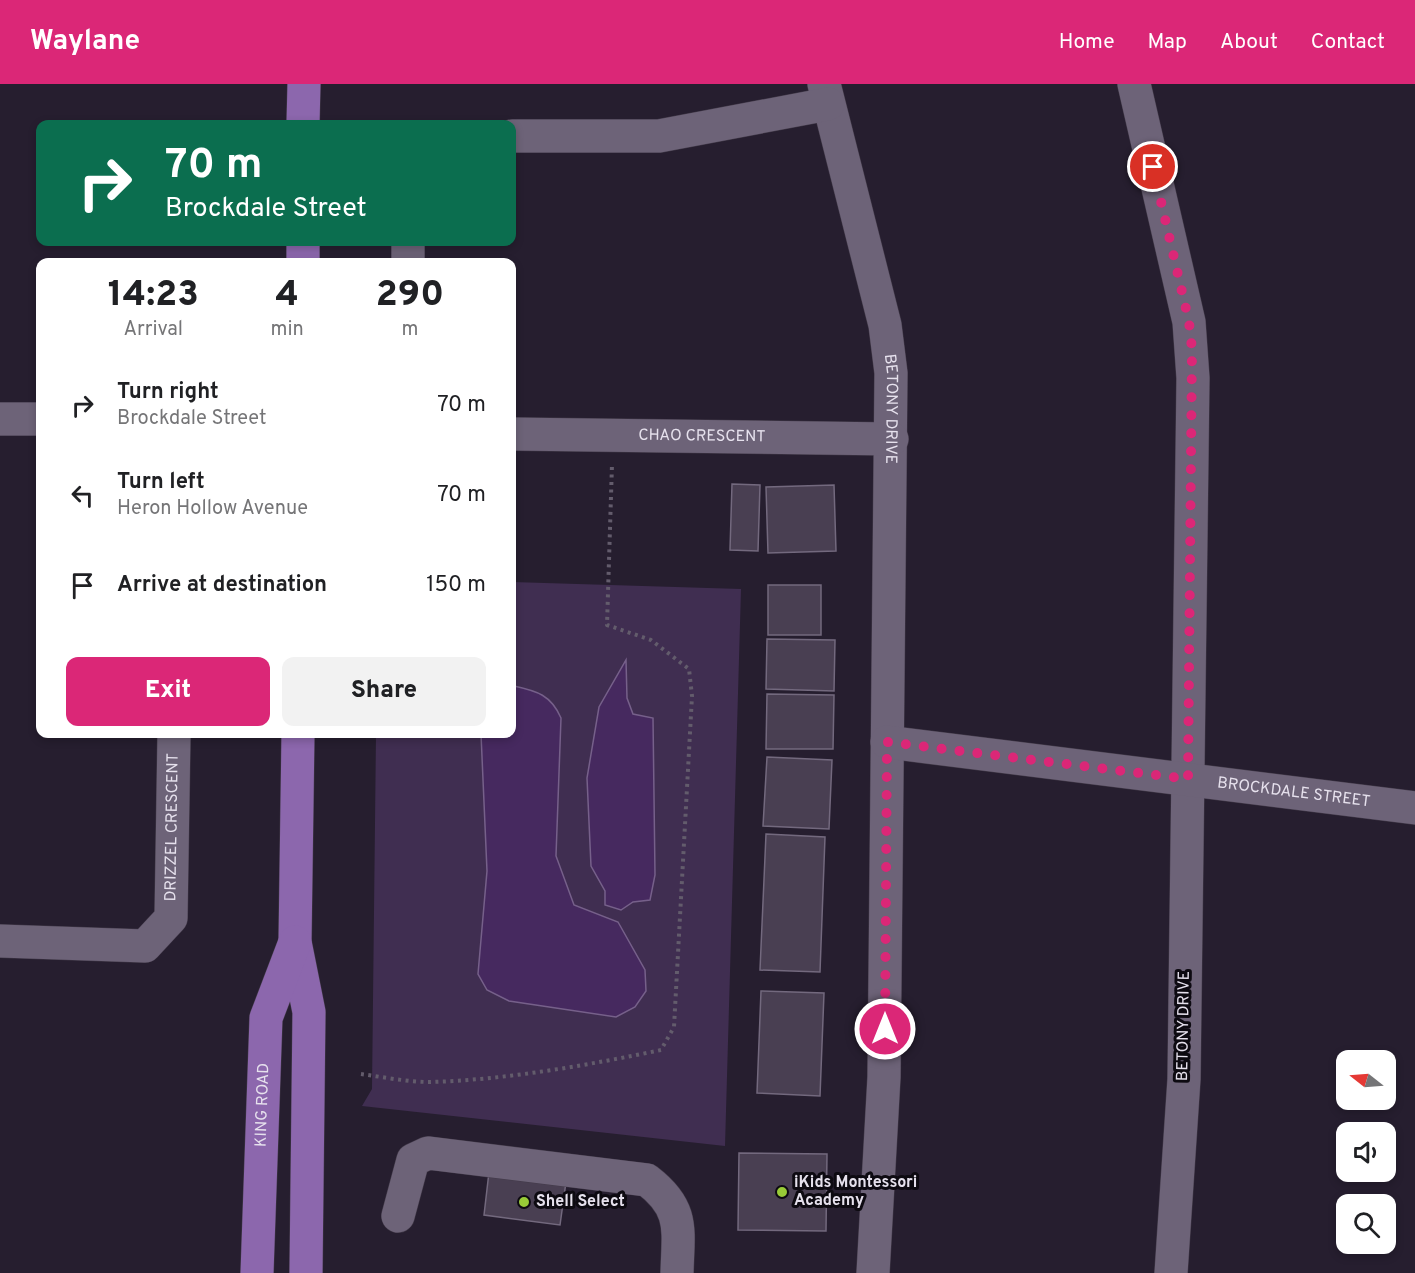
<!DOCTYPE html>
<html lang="en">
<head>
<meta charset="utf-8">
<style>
	:root { --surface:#fff; --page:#f2f2f2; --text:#202124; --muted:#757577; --accent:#db2777 }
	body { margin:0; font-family:Overpass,sans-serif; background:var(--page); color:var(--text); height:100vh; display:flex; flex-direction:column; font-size:22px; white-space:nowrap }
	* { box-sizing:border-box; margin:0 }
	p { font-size:20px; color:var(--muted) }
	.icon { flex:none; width:33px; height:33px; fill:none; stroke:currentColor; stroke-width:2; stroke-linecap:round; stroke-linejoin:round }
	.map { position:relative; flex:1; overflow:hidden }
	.side { position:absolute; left:36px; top:174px; width:480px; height:480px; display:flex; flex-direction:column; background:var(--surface); border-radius:12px; box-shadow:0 3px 9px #0003 }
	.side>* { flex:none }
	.banner { position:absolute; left:36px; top:36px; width:480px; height:126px; border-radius:12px; box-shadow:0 3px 9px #0003; background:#0b6e4f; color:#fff; overflow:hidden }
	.needle { width:39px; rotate:287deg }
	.fabs { position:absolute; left:1336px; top:966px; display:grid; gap:12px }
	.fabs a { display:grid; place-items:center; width:60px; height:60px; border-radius:12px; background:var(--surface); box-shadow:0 3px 9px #0003; font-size:30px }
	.pin { position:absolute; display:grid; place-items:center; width:51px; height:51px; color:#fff; margin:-26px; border:3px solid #fff; border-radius:50%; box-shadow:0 2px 6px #0007 }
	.me { position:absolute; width:66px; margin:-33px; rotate:0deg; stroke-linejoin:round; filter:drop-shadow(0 0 4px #0008) }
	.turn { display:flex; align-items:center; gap:21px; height:126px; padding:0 30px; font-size:27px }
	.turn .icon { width:78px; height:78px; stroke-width:2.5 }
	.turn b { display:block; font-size:42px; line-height:51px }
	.eta { display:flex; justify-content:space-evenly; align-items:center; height:102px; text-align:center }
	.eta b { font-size:36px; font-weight:800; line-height:42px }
	.action { display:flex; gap:12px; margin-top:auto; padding:12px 30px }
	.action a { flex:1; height:69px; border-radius:12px; background:var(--accent); color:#fff; font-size:24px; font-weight:800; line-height:69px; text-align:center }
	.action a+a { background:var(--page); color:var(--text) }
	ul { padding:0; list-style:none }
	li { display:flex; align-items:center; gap:18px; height:90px; padding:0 30px }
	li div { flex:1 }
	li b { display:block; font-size:22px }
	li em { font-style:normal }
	header { display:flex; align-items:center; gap:36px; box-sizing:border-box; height:84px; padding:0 30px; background:var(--accent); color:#fff }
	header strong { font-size:28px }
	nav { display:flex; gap:33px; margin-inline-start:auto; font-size:21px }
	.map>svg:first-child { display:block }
	.green { fill:#402e51 }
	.water { fill:#46295f; stroke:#76608a; stroke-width:1.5 }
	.building { fill:#493f52; stroke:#73697e; stroke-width:1.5 }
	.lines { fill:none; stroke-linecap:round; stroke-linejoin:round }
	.minor-casing { stroke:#433b4a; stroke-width:34 }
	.major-casing { stroke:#433b4a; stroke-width:34 }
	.path { stroke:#635c6c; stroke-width:4; stroke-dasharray:3 4.5; stroke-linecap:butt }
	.minor { stroke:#6d6378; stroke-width:33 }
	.major { stroke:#8c67ad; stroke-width:33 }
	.route { stroke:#db2777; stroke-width:10; stroke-dasharray:0 18 }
	.poi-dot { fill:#98cb37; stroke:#0d0a11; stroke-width:2 }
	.labels { text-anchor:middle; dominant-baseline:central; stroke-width:6; stroke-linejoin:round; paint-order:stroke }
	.street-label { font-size:16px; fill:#e6e1ed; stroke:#0d0a11 }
	.poi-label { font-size:16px; font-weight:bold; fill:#e6e1ed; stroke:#0d0a11; text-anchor:start }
</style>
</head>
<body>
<header>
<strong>Waylane</strong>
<nav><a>Home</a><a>Map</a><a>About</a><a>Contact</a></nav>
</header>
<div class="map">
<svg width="1415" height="1189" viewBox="0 0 1415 1189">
	<rect width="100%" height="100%" fill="#261e2f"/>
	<path class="green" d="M512,498L741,505L725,1062L362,1022L372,1005L376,650H512Z"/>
	<path class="water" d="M626,576L627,614L633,630L653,634L655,791L650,816L633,818L621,826L605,821V807L591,782L587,694L599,623Z
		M514,602C537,607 551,611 561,634L556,772L574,821L618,838L645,886L646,907L635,923L616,933L509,917L487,906L478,890L487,787L481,650H512V603Z"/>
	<path class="building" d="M732,400L760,401L758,467L730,466Z
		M834,401L836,467L768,469L766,403Z
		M768,501H821V551H768Z
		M767,555L835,556L834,607L766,605Z
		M767,610L834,611L833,665H766Z
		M767,673L832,676L829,745L763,742Z
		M766,750L825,753L820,888L760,886Z
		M761,907L824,909L820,1012L757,1009Z
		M739,1069L827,1070L826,1147L738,1146Z
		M489,1088L566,1098L560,1141L484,1131Z"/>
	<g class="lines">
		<defs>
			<g id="minor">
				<path id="s1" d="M824,0L885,241L891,289L884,993L873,1189"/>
				<path d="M1134,0L1189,238L1193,294L1184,995L1171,1189"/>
				<path d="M512,52H659L828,20"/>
				<path d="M408,178V158"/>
				<path d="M0,335H40"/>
				<path id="s2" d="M512,350L892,355"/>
				<path id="s3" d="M887,658L1415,724"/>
				<path id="s4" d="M0,857L145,862L171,834L174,650"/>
				<path d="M398,1132L413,1076L428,1069L647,1096C685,1125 678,1146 677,1189"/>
			</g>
			<g id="major">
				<path d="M303,40L304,0"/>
				<path d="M303,178V158"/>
				<path d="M298,650L295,858L309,928L306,1189"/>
				<path id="s5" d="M257,1189L266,934L295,858"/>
			</g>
		</defs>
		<use href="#minor" class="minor-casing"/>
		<use href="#major" class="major-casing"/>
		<path class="path" d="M361,990C383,993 407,998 430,998C504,996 589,981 661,966L674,943L692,612L689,585L651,556L607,541L612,380"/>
		<use href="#minor" class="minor"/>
		<use href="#major" class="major"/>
	</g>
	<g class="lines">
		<path class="route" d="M885,945L887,658L1188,695L1192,265L1189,238L1153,83"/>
	</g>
	<g class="poi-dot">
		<circle cx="782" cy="1108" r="6"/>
		<circle cx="524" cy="1118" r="6"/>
	</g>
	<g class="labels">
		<g class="street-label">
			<text stroke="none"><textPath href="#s1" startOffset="333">BETONY DRIVE</textPath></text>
			<text stroke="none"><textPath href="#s2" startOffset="190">CHAO CRESCENT</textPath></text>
			<text stroke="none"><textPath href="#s3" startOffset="410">BROCKDALE STREET</textPath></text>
			<text stroke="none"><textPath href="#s4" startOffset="274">DRIZZEL CRESCENT</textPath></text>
			<text transform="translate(1184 942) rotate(-89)">BETONY DRIVE</text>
			<text stroke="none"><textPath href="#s5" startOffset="168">KING ROAD</textPath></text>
		</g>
		<g class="poi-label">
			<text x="794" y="1099">iKids Montessori<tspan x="794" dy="18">Academy</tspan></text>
			<text x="536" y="1118">Shell Select</text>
		</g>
	</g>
</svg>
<div class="fabs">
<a><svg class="needle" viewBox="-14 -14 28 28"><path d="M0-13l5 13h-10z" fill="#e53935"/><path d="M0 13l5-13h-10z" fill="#757577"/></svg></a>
<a><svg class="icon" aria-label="sound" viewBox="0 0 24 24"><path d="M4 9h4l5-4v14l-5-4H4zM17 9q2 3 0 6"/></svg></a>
<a><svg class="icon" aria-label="search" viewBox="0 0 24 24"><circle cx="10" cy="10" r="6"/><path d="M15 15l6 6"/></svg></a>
</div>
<div class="pin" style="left:1153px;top:83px;background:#d93025"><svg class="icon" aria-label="arrive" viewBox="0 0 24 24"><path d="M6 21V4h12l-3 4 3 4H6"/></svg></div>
<svg class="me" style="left:885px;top:945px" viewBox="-20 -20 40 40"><circle r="17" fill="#db2777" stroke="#fff" stroke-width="3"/><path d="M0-11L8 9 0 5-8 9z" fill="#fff"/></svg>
<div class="banner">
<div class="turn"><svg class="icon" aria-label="right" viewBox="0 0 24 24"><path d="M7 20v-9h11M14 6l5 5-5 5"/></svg><div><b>70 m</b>Brockdale Street</div></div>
</div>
<section class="side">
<div class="eta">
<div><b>14:23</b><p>Arrival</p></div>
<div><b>4</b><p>min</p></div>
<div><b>290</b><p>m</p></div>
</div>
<ul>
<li><svg class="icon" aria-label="right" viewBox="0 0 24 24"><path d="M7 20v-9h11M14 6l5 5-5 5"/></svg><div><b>Turn right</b><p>Brockdale Street</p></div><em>70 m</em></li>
<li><svg class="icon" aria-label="left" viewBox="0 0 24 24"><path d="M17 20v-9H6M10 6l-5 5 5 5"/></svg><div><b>Turn left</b><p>Heron Hollow Avenue</p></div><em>70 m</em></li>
<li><svg class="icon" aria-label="arrive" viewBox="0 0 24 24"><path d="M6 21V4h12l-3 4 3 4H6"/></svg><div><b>Arrive at destination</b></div><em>150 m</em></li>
</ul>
<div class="action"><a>Exit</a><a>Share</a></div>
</section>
</div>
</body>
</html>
